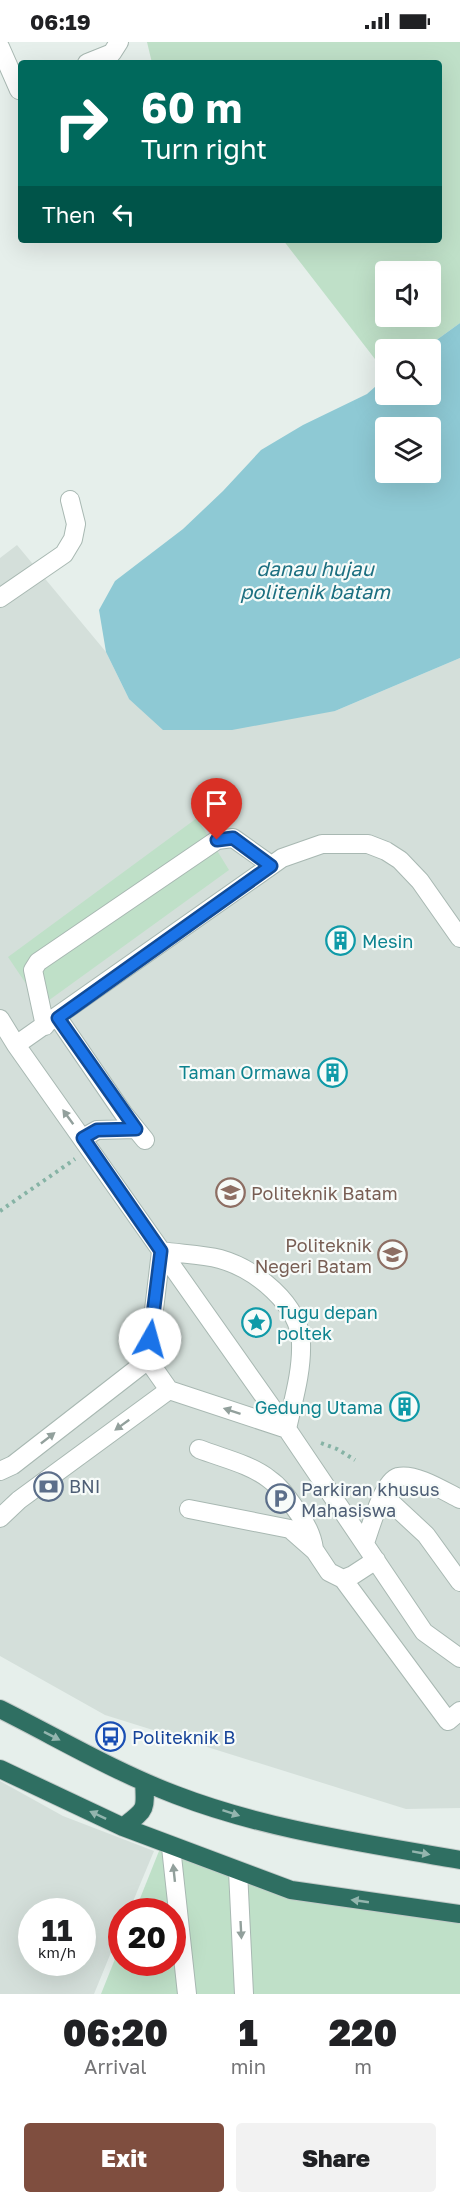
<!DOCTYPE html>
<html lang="en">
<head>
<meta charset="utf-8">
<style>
	:root { --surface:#fff; --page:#f2f2f2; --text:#202124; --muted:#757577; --accent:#7f4e3f }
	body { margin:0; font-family:"Golos Text",sans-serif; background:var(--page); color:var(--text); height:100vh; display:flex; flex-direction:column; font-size:22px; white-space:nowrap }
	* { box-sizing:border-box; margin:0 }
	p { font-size:20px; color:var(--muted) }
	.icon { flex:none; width:33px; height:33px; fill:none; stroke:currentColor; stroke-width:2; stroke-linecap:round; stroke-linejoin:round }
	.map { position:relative; height:1952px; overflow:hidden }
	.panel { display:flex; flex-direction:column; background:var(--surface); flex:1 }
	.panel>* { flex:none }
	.banner { position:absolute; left:18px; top:18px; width:424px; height:183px; border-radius:6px; box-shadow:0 6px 24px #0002; background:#00695c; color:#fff; overflow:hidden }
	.tools { position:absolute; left:375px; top:219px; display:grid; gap:12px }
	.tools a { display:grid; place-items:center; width:66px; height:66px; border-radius:6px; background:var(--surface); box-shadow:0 6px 24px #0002; font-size:30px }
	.speed { position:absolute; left:18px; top:1856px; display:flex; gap:12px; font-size:30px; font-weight:700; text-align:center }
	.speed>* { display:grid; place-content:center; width:78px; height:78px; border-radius:50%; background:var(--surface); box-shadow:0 6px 24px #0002; line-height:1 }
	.speed small { font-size:15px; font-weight:400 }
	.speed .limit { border:9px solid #d22; background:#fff; color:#111 }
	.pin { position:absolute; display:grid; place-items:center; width:51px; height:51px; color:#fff; margin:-62px -26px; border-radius:50% 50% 50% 0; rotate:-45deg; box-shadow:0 0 6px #0007 }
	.pin .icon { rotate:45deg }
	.me { position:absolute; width:66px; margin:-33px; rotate:7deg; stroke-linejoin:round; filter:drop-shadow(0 0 4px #0008) }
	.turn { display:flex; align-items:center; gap:21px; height:126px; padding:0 24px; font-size:27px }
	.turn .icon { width:78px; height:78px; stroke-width:2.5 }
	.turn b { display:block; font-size:42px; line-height:51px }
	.then { display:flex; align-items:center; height:57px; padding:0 24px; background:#0003; gap:12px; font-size:22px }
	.eta { display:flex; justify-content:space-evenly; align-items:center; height:102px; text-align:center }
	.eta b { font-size:36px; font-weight:800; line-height:42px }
	.button { display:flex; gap:12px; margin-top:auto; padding:12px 24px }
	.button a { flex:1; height:69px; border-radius:6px; background:var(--accent); color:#fff; font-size:24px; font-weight:800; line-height:69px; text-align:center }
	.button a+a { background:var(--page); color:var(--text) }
	.status { display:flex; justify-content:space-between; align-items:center; height:42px; padding:0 30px; background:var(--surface); direction:ltr }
	.status svg { height:16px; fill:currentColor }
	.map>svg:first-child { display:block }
	.built { fill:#d4dfda; fill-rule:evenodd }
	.green { fill:#bfe0c8; fill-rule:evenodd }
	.water { fill:#8ec9d4; fill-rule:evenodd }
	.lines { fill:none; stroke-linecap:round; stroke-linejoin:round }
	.minor-casing { stroke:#a8b8b2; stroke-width:20 }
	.highway-casing { stroke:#c2cac8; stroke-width:20 }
	.path { stroke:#86b3a5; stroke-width:4; stroke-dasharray:3 4.5; stroke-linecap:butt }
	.minor { stroke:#fff; stroke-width:18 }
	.highway { stroke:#2f6f62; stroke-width:18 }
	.oneway { fill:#92a09c }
	.oneway2 { fill:#93b5ae }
	.route-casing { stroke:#114b97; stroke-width:15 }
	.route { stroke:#1a73e8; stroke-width:10 }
	.labels { text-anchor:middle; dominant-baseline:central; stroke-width:4.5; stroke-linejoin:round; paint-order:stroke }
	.culture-label { font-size:18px; fill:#0d838f; stroke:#f7fbf9; text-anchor:start }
	.education-label { font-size:18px; fill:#785e54; stroke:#f7fbf9; text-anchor:start }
	.service-label { font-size:18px; fill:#4e5e75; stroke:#f7fbf9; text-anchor:start }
	.transit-label { font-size:18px; fill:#164399; stroke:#f7fbf9; text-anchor:start }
	.water-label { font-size:20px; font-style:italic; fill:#1c6f80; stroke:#f7fbf9 }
</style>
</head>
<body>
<div class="status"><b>06:19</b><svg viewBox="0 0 49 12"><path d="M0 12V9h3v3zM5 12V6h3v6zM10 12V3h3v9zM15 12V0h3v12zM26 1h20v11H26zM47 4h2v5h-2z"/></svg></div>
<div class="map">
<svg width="460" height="1952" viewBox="0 0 460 1952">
	<rect width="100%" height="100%" fill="#e6efeb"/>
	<path class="built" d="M17,503L106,610L129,657L335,669L460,616V1766L406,1767L105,1673L0,1614V516Z
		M0,1739L63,1774L154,1809L129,1869H122L121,1886L94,1952H0ZM32,1869H82V1920H32Z"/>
	<path class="green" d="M147,0H460V281L424,307L386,308L385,330L283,198H440V21H152ZM386,230H430V274H386Z
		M197,776L229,828L41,964L8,915Z
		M161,1804L292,1841L460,1872V1952H101L121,1902L122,1920H172V1869H135Z"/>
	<path class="water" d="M460,281V616L335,669L232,688H163L129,657L106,610L99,568L115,539L183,487L223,449L261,408L303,383L367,352L385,336L386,352H430V308L424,307ZM386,386H430V430H386Z"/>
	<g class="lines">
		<defs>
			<path id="minor" d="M0,5L19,48L21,47
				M87,21L112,11L119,0
				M0,556L64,512L73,497L76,482L70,458
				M58,976L123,1071L145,1098
				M0,977L16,1003L287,1387L424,1590L460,1616
				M45,984L33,928L38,920L217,798L233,796L271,823
				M16,1003L282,816L322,802H368L386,809L400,818L420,839L460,896
				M83,1096L97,1088L136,1087
				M161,1209L148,1318L169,1348L287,1387
				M161,1209C179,1212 202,1212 220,1217C255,1227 300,1262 301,1301C302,1330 293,1359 287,1387
				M199,1407C222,1416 250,1422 269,1437C281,1445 289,1458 297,1469C306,1481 312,1492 314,1507
				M0,1429L13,1423L148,1318
				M383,1453L426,1493L460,1540
				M189,1467L290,1487L315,1509L329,1530L343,1537L353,1533L376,1518
				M0,1476L19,1458L169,1348
				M365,1501C370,1487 383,1439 398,1435C416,1431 444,1449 460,1457
				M343,1537L448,1679L460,1669
				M171,1805L187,1952
				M238,1829L244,1952"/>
			<path id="highway" d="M0,1667C58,1696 115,1730 176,1753C267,1788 365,1801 460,1818
				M0,1727L123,1785L291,1848L460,1872
				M123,1785C146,1767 146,1769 144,1740"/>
		</defs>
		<use href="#minor" class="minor-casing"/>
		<use href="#highway" class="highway-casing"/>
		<path class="path" d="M0,1169L75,1117
			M321,1401L337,1407L355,1418"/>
		<use href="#minor" class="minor"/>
		<use href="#highway" class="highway"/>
	</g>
	<defs><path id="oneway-solid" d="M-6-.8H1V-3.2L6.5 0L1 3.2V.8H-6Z" transform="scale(1.5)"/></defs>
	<g class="oneway">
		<use href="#oneway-solid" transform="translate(68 1075) rotate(-126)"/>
		<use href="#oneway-solid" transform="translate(232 1369) rotate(-162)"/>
		<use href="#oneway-solid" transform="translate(122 1383) rotate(144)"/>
		<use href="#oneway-solid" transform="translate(48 1396) rotate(-38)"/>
		<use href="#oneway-solid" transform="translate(174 1831) rotate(-96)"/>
		<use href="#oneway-solid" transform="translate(241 1888) rotate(87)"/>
	</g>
	<g class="oneway2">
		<use href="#oneway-solid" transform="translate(52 1694) rotate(27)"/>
		<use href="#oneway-solid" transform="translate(231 1771) rotate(18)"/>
		<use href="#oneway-solid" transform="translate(98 1773) rotate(-155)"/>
		<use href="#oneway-solid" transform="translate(421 1811) rotate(10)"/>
		<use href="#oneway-solid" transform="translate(360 1859) rotate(-172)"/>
	</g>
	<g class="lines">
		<defs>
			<path id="route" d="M150,1297L161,1209L83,1096L97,1088L136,1087L58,976L271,824L233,796L217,798"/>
		</defs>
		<use href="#route" class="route-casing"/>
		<use href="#route" class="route"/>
	</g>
	<defs>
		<symbol id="building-ring" viewBox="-11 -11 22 22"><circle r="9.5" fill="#f7fbf9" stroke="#0f9aa8" stroke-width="1.5"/><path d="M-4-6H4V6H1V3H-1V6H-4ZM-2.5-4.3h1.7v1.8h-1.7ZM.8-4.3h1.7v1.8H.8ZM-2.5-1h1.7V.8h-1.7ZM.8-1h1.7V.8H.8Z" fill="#0f9aa8"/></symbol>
		<symbol id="university-ring" viewBox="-11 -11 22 22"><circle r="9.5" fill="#f7fbf9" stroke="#8d6e63" stroke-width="1.5"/><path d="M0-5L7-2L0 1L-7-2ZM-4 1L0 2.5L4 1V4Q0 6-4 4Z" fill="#8d6e63"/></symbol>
		<symbol id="sight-ring" viewBox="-11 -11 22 22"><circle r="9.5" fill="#f7fbf9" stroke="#0f9aa8" stroke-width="1.5"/><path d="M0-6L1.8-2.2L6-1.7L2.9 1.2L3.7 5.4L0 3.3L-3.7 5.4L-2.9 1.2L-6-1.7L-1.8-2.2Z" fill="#0f9aa8"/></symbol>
		<symbol id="bank-ring" viewBox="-11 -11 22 22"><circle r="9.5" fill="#f7fbf9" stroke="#5c6f8a" stroke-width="1.5"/><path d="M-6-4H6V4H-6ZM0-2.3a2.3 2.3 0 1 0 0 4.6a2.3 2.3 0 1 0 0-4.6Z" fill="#5c6f8a"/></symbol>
		<symbol id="parking-ring" viewBox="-11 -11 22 22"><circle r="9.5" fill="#f7fbf9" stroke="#5c6f8a" stroke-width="1.5"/><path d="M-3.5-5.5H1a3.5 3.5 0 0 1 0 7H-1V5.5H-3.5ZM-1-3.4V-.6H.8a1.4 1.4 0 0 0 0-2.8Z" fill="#5c6f8a"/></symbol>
		<symbol id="bus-ring" viewBox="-11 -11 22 22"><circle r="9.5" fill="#f7fbf9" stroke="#1a4fb4" stroke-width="1.5"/><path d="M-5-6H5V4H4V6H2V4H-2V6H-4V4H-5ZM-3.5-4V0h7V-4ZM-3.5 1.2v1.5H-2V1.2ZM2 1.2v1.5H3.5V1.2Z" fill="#1a4fb4"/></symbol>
	</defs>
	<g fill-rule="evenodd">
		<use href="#building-ring" x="324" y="882" width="33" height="33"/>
		<use href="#building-ring" x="316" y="1014" width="33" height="33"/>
		<use href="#university-ring" x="214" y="1134" width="33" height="33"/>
		<use href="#university-ring" x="376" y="1196" width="33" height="33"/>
		<use href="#sight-ring" x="240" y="1264" width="33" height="33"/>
		<use href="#building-ring" x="388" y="1348" width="33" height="33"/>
		<use href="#bank-ring" x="32" y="1428" width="33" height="33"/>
		<use href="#parking-ring" x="264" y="1440" width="33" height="33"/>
		<use href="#bus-ring" x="94" y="1678" width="33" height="33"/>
	</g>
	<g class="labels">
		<g class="culture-label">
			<text x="362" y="899">Mesin</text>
			<text x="311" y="1030" text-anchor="end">Taman Ormawa</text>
			<text x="277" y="1270">Tugu depan<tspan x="277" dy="21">poltek</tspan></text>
			<text x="383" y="1365" text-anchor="end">Gedung Utama</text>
		</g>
		<g class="education-label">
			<text x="251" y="1151">Politeknik Batam</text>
			<text x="372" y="1203" text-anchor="end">Politeknik<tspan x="372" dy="21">Negeri Batam</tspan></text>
		</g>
		<g class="service-label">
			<text x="69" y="1444">BNI</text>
			<text x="301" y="1447">Parkiran khusus<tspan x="301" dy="21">Mahasiswa</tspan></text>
		</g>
		<g class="transit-label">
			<text x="132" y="1695">Politeknik B</text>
		</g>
		<g class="water-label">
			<text x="315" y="526">danau hujau<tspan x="315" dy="23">politenik batam</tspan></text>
		</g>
	</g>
</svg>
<div class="tools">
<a><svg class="icon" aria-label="sound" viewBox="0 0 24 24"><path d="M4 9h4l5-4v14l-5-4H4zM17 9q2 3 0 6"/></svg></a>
<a><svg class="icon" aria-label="search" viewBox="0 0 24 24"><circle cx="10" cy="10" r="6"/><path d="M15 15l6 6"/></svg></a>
<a><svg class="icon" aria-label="layers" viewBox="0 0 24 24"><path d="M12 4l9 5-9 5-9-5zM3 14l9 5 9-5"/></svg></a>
</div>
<div class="speed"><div>11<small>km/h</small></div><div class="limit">20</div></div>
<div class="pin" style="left:217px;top:798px;background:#d93025"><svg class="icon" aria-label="arrive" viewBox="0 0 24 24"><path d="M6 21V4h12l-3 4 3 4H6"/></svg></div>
<svg class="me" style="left:150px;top:1297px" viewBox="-20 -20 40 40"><circle r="19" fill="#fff"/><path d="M0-13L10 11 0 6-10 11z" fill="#1a73e8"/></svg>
<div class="banner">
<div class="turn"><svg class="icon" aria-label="right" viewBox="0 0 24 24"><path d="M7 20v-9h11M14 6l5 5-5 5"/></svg><div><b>60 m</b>Turn right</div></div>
<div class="then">Then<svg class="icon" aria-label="left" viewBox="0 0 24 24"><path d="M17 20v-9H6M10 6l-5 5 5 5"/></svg></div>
</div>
</div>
<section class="panel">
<div class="eta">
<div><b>06:20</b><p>Arrival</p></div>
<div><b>1</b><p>min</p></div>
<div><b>220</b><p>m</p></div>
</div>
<div class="button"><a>Exit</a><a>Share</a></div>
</section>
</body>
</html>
